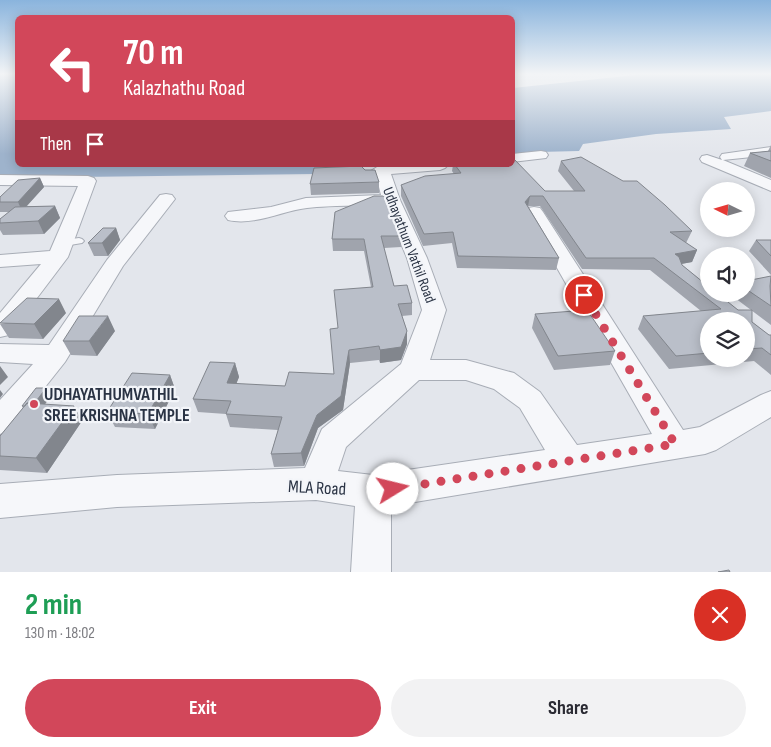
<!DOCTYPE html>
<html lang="en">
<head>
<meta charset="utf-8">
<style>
	:root { --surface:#fff; --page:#f2f2f3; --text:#2b2b33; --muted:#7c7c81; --accent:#d2475a }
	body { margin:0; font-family:"Sofia Sans Condensed",sans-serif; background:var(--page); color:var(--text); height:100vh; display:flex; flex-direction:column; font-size:19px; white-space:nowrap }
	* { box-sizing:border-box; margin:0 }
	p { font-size:16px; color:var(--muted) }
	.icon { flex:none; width:28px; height:28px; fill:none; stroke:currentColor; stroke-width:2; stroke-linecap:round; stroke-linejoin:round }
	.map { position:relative; height:572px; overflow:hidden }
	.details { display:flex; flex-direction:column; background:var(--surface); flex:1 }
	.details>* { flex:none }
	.hud { position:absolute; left:15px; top:15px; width:500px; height:152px; border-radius:8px; box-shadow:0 2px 12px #0003; background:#d2475a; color:#fff; overflow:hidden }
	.needle { width:32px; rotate:275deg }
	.fabs { position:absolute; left:700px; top:182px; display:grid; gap:10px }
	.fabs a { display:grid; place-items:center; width:55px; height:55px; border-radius:50%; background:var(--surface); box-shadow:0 2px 12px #0003; font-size:25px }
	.pin { position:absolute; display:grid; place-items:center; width:42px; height:42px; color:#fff; margin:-21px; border:2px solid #fff; border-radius:50%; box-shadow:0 1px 5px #0007 }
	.me { position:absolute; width:55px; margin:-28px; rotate:81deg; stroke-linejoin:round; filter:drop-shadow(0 0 4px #0008) }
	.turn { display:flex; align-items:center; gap:18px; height:105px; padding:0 25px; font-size:22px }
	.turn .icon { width:65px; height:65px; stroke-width:2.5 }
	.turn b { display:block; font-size:35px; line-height:42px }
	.then { display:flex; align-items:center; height:48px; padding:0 25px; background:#0003; gap:10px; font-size:19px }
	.round { display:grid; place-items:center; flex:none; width:52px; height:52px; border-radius:26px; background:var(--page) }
	.overview { display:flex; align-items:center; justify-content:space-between; height:85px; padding:0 25px }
	h1 { font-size:30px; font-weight:700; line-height:38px; color:#1e9e55 }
	.action { display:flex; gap:10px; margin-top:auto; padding:10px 25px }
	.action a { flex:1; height:58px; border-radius:30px; background:var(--accent); color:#fff; font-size:20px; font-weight:700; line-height:58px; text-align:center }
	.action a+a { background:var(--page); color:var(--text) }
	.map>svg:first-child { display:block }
	.water { fill:#9eb3cc }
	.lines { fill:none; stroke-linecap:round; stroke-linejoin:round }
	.lane-casing { stroke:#a8adb6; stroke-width:2 }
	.street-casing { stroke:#a8adb6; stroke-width:2 }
	.lane { fill:#f6f7fa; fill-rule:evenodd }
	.street { fill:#f6f7fa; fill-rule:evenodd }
	.wall { fill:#a0a4ad; fill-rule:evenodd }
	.shaded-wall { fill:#82868d }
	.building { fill:#babfc9; stroke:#82868d }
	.route { stroke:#d2475a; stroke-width:9; stroke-dasharray:0 16.2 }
	.poi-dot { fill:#d2475a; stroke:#f3f5f9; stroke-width:2 }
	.labels { text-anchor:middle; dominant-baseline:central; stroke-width:4.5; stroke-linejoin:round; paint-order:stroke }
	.street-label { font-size:15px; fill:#2a3344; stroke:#f3f5f9 }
	.near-poi-label { font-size:18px; font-weight:bold; fill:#2a3344; stroke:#f3f5f9; text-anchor:start }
	.near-street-label { font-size:18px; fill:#2a3344; stroke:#f3f5f9 }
</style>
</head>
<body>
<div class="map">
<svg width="771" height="572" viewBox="0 0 771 572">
	<rect width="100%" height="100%" fill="#e3e6ec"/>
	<path class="water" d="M0,74H17L18,165H375L318,168L316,174L0,178Z
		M645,74H771V111L724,117L731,129L656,134L583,144L579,151L538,152L513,159V88Z"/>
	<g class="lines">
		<defs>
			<path id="lane" d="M79,238L82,239L84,241L82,243L64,246L59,243L64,240Z"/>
			<path id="street" d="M771,147V155L723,160L771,180V191L702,162L700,159L702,156L707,155L722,160L720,157L722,154Z
				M541,151L546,152L548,155L546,158L512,162V154Z
				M387,165H448L445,168L440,170L391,174L400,200L427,258L446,310L430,360H466L514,373L540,392L577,445L652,434L525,212L528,208L534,207L540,208L543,212L683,430L700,427L761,395L771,391V417L716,450L705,454L391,506V572H351L355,506L316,500L117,507L0,518V484L117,475L305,468L322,429L401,364L422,310L407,258L385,205C359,206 333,205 307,208C282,211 254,226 228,220L225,216L228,212L271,207L306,198L381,195L377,179H365L363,176L377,167ZM419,380H466L494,389L520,408L545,450L373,475L338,471L346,447Z
				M0,175L88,176L94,178L96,181L68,257L9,335L0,337V313L41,264L0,267V255L50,251L78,186L0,185Z
				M166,194L172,195L175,199L123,266L65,362L11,430L0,434V400L33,364L0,362V344L49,345L107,260L160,195Z"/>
		</defs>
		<use href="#lane" class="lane-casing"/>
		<use href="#street" class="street-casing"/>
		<use href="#lane" class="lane"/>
		<use href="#street" class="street"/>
	</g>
	<path class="wall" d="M771,145V178L744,166L750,153L768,151Z
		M561,161L692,231L686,243L697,250L692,262L681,264L682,265L752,322L769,335H771V375L754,361L669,369L638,329L643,316L701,311L650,270L582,269L540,206H528L559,258L556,270L457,268L452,243L423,246L401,196V185L454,174L452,171L453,165H512L545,191H574L558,171ZM709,321H746V359H709Z
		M40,178L44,187L27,206H55L60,218L44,234L3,235L0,230V219L9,212H0V197Z
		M379,182V193L311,195L310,184Z
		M335,212L401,236V247L384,248L394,286L412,303V315L402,316L407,331V344L401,360L380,363L379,360L350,363L343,410L318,428L304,466L274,467L271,454L278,430L230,427L226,414L198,412L193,399L235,363L239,377L236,384L285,386L334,374L338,328L371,287L364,251H333L332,239Z
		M116,228L120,240L108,256H94L88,243Z
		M756,240H771V275L749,251Z
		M771,276V325L731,295L732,294H746V281Z
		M66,313L43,339L9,338L0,324Z
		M535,314L615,351L610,365L554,370L532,328Z
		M115,331L97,356L71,355L63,341Z
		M170,375L175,389L155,429L115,427L107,412Z
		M51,396L44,404L82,421L47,473L0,470V436L23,408L22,406Z"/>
	<path class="shaded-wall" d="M40,178L44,187L22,211L18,202Z
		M530,196L528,206L525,202Z
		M55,206L60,218L44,234L38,221Z
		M116,228L120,240L108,256L102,243Z
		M697,250L692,262L670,266L675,254Z
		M59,299L66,313L43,339L34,324Z
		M108,316L115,331L97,356L89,341Z
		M407,331V344L401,360L380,363V350Z
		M349,350L350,363L343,410L318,428L304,466L301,453L317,415Z
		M235,363L239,377L231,397L227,383Z
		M0,366L8,377L0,385Z
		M170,375L175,389L155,429L148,414Z
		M46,388L51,396L38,414L32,406Z
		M0,390L3,394L0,398Z
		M74,406L82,421L47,473L36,458Z"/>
	<path class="building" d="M771,151V161L750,153Z
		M581,157L623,181H637L665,205L692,231L670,232L697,250L675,254L679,257L682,265L709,287V294H718L738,310H752V322L769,335H771V355L762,348L746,349V321H709V353L676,356L643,316L721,309L654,258H586L543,196H530L525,202L559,258L458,256L453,232L424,234L401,185L425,176L461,173L455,165H512L513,158L545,191H585L561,161Z
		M361,166L365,170H375L379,182L310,184L314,168Z
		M40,178L18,202H0V197L18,180Z
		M374,196H384L401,236H381L394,286L407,285L412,303L398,304L407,331L401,347L380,350L379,346L349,350L341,396L317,415L301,453L271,454L282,417L226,414L231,401L193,399L210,362L235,363L227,383L285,386L289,372L334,374L330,329L338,328L334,290L373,287L364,239H332L335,212Z
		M55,206L38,221L0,223V219L15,207Z
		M103,228H116L102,243H88Z
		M756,240H771V256Z
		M771,276L770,286L771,306L746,289V281Z
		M27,298L59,299L34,324L0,323Z
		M587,310L615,351L558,356L535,314Z
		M79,316H108L89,341H63Z
		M132,373L170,375L148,414L107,412Z
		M36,388H46L34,404L27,403L25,406H22Z
		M27,403L74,406L36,458L0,456V436Z
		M729,570L730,572H718Z"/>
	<linearGradient id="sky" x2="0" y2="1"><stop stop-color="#8ab4dd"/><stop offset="0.48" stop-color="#f2f4f6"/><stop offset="1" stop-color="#f2f4f6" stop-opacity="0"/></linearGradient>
	<rect width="771" height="154" fill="url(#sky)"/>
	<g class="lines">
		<path class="route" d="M393,489L675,444L584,295"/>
	</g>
	<circle class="poi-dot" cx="34" cy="404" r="5"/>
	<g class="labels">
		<g class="street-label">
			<text transform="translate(409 245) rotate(69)">Udhayathum Vathil Road</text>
		</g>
		<g class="near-poi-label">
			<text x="44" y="394">UDHAYATHUMVATHIL<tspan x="44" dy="21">SREE KRISHNA TEMPLE</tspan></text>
		</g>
		<g class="near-street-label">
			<text transform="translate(317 488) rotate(3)">MLA Road</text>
		</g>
	</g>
</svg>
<div class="fabs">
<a><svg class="needle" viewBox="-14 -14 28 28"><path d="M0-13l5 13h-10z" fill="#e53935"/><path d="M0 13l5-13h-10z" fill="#7c7c81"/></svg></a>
<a><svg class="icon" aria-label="sound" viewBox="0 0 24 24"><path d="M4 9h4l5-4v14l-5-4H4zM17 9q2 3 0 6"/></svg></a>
<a><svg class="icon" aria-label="layers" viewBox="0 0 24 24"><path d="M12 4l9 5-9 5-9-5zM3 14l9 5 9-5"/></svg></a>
</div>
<div class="pin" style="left:584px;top:295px;background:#d93025"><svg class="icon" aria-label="arrive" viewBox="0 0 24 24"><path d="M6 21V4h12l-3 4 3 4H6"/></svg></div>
<svg class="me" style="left:393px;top:489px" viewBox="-20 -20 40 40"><circle r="19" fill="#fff"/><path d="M0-13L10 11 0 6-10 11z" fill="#d2475a"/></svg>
<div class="hud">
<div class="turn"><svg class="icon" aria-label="left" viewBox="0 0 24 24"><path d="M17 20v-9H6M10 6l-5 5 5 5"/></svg><div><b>70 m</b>Kalazhathu Road</div></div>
<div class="then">Then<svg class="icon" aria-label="arrive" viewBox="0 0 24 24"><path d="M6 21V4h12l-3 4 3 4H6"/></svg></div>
</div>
</div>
<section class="details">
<div class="overview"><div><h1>2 min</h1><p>130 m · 18:02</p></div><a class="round" style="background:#d93025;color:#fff"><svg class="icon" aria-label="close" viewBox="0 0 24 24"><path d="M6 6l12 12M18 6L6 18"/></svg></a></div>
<div class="action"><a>Exit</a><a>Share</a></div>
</section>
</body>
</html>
